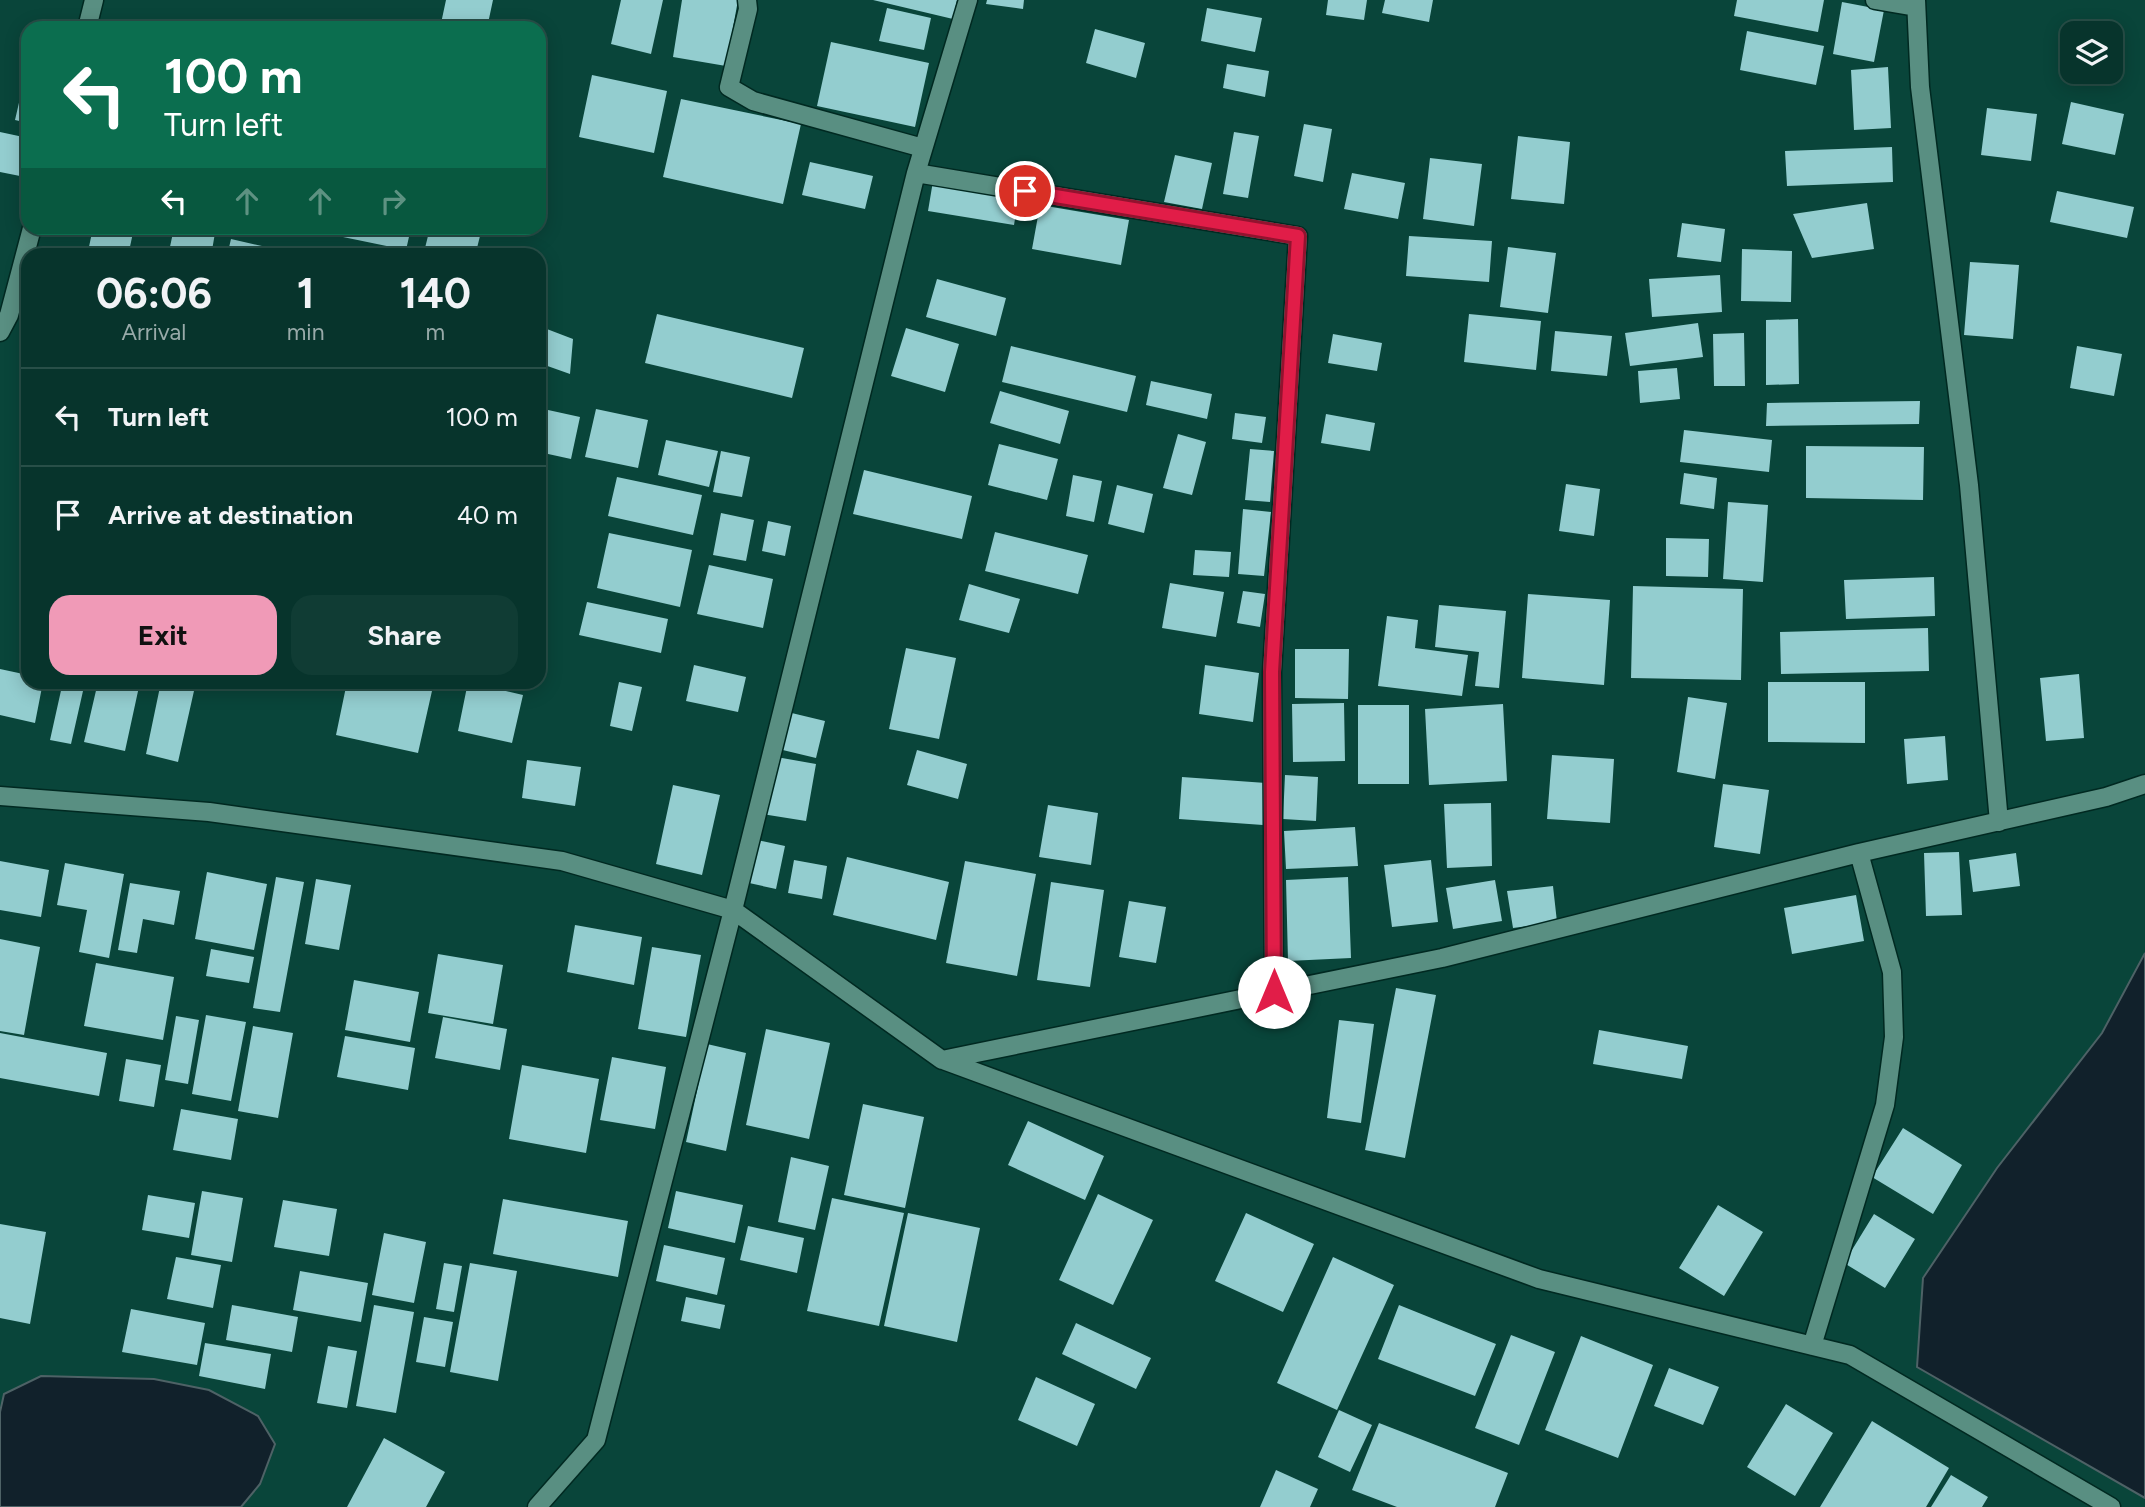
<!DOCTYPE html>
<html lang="en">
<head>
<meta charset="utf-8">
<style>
	:root { --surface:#07342c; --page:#103c34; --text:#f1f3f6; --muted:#98aaa9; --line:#284f48; --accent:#f09ab7 }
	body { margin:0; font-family:Figtree,sans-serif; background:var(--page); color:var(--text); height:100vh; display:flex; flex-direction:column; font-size:26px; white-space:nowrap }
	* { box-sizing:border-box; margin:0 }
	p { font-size:23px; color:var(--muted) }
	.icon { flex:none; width:38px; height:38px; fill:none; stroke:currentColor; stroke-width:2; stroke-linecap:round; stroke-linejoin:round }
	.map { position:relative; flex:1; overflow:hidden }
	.panel { position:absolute; left:21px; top:248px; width:525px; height:441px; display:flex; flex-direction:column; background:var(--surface); border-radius:21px; box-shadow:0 4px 18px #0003,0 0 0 2px var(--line) }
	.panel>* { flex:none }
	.banner { position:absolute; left:21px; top:21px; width:525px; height:214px; border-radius:21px; box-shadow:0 4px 18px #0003,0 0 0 2px var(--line); background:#0b6e4f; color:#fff; overflow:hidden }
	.fabs { position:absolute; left:2060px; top:21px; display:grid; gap:14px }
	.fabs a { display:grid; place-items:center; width:63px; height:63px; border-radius:14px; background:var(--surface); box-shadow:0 4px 18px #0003,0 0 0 2px var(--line); font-size:35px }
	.pin { position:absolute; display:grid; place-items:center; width:60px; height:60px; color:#fff; margin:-30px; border:4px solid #fff; border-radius:50%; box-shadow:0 2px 7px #0007 }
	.me { position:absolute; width:77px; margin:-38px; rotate:0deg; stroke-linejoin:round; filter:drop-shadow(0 0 5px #0008) }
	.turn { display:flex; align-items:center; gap:24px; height:147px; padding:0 28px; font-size:32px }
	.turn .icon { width:91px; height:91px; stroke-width:2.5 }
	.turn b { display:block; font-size:49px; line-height:60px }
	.lanes { display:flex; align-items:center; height:66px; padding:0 28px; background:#0003; justify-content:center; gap:35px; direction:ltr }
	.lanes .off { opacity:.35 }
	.eta { display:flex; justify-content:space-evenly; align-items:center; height:119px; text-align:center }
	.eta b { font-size:42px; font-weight:700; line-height:49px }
	.primary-button { display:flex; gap:14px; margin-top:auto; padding:14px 28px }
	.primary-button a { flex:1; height:80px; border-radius:21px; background:var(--accent); color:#111; font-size:28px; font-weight:700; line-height:80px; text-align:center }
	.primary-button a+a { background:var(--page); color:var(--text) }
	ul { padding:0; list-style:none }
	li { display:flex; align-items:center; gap:21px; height:98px; padding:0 28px; border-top:2px solid var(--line) }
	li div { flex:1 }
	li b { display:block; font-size:26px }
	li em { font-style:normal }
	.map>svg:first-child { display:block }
	.water { fill:#11212b; stroke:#4e6266; stroke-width:2 }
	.building { fill:#93cdcf }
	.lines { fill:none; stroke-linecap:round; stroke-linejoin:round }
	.street-casing { stroke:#002921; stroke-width:21 }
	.street { stroke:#598f82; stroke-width:18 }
	.route-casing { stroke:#92132f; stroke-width:18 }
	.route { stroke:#e11d48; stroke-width:12 }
</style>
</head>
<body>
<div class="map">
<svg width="2145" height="1507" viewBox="0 0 2145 1507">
	<rect width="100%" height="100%" fill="#09453a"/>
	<path class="water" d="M2145,953V1498L1917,1367L1923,1278L1997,1168L2102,1033Z
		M41,1376L154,1379L209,1390L258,1416L275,1444L260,1484L241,1507H0V1412L4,1394Z"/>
	<path class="building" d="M446,0H493L487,28H440Z
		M621,0H663L651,54L611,44Z
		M682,0H738L726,66L673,57Z
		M873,0H957L953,19Z
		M987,0H1024L1023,9L986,4Z
		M1328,0H1367L1364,20L1326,15Z
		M1385,0H1433L1429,22L1382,13Z
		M1737,0H1824L1818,32L1734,16Z
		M1842,2L1884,10L1874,62L1833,54Z
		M887,8L931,18L924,50L879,41Z
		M1207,8L1262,18L1255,52L1201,41Z
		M1095,29L1145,43L1136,78L1086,63Z
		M1747,31L1824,46L1816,85L1740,70Z
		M831,42L929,63L915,127L817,106Z
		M1227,64L1269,71L1265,97L1223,88Z
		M1888,67L1891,128L1854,130L1851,70Z
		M27,68H28V123L15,120Z
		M592,75L667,91L654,153L579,137Z
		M681,99L801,124L783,204L663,177Z
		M2071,102L2124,114L2115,155L2062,144Z
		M1987,108L2037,114L2031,161L1981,155Z
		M1304,124L1332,129L1323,182L1294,176Z
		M0,132L28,138L25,177L0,172Z
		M1234,132L1259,136L1248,198L1223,194Z
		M1518,136L1570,142L1564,204L1511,199Z
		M1892,147L1893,182L1787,186L1785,151Z
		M1175,155L1212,163L1202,209L1164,202Z
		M1430,158L1482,164L1474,226L1423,219Z
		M810,162L873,176L865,209L802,195Z
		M1352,173L1405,183L1398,219L1344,209Z
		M933,181L1019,195L1014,225L928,211Z
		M2057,191L2134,207L2127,238L2050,222Z
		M1867,203L1874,249L1812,258L1793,214Z
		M1040,205L1129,220L1121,265L1032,249Z
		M1682,223L1725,229L1721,262L1677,257Z
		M93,228H134L128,256H87Z
		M174,228L215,233L211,256H168Z
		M244,228H281L279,237Z
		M345,228H411L406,250L343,237Z
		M430,228H482L475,256H423Z
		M1409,236L1492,241L1489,282L1406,276Z
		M231,239L271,248L270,256H227Z
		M364,247L399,254V256H362Z
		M1508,247L1556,253L1548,313L1500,307Z
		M1742,249L1792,251L1791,302L1741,301Z
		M1970,262L2019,265L2013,339L1964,335Z
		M1720,275L1722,312L1652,317L1649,279Z
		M937,279L1006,298L996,336L926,317Z
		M657,314L804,348L792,398L645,363Z
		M1469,314L1541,321L1536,370L1464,362Z
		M1798,319L1799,384L1766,385V320Z
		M1698,323L1703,357L1630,366L1625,333Z
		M539,326L573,339L570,374L539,363Z
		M906,328L959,344L945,392L891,376Z
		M1555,331L1612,336L1607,376L1551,371Z
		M1744,333L1745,386H1714L1713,334Z
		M1333,334L1382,343L1377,371L1328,363Z
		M1011,346L1136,376L1127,412L1002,382Z
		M2077,346L2122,354L2114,396L2070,388Z
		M1677,368L1680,399L1640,403L1638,371Z
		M1151,381L1212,394L1207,419L1146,405Z
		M1000,391L1069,411L1060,444L990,423Z
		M1920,401L1919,424L1766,426L1767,403Z
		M539,408L580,417L571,459L539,452Z
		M596,409L648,420L638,468L585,457Z
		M1235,413L1266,417L1262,443L1232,439Z
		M1326,414L1375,423L1370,451L1321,443Z
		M1684,430L1772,440L1769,472L1680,462Z
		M1178,434L1206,442L1192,495L1163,488Z
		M666,440L718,451L709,487L658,475Z
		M999,444L1058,459L1047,500L988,485Z
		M1806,446L1924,447L1923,500L1806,498Z
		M1250,449L1274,451L1270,502L1245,500Z
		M721,451L750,457L742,497L713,492Z
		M864,470L972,496L962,539L853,514Z
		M1684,473L1717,478L1714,509L1680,504Z
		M1073,475L1102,481L1094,522L1066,516Z
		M617,477L702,495L693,535L608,516Z
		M1566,484L1600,489L1594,536L1559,531Z
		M1117,485L1153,494L1144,533L1108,524Z
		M1728,502L1768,505L1763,582L1723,579Z
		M1243,509L1271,512L1264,576L1238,574Z
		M721,513L754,520L746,561L713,555Z
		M768,521L791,526L785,556L762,551Z
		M995,532L1088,555L1078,594L985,571Z
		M609,533L692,550L680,607L597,588Z
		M1666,538L1709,539L1708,577L1666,576Z
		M1195,550L1231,552L1229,577L1193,575Z
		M27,554H28V587L20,585Z
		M709,565L773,579L763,628L697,614Z
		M1934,577L1935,616L1846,619L1844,580Z
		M1170,583L1224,592L1216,637L1162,628Z
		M969,584L1020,599L1009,633L959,620Z
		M1633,586L1743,589L1741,680L1631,678Z
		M1243,591L1265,594L1260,627L1237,623Z
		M1528,594L1610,600L1604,685L1522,678Z
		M587,602L668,619L661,653L579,635Z
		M1439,605L1506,611L1499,688L1475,686L1479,652L1435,647Z
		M1387,616L1418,620L1415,648L1468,655L1462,696L1378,686Z
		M1928,628L1929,671L1781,674L1780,632Z
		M906,648L956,658L939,739L889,729Z
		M1295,649H1349L1348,699L1295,698Z
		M694,665L746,677L738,712L686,701Z
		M1205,665L1259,673L1253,722L1199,714Z
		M0,669L28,675V682H43L35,723L0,715Z
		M2079,674L2084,738L2046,741L2040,678Z
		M98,682H140L125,751L84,742Z
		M161,682H196L178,762L146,754Z
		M347,682H434L418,753L336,735Z
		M468,682L523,695L512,743L458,731Z
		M619,682L642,687L632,731L610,726Z
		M1768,682H1865V743L1768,742Z
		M62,686L83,691L71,744L50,740Z
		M1688,697L1727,703L1715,779L1677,772Z
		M1344,703L1345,761L1293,762L1292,704Z
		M1503,704L1507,781L1429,785L1425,709Z
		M1358,705H1409V784H1358Z
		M775,709L825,721L816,758L766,746Z
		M1945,736L1948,780L1907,784L1904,739Z
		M917,750L967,764L958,799L907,785Z
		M765,755L816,764L806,821L755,813Z
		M1552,755L1614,759L1610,823L1547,819Z
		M527,760L581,767L575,806L522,798Z
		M1285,775L1318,777L1316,821L1283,819Z
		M1182,777L1266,783L1263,825L1179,819Z
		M1723,784L1769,790L1760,854L1714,847Z
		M673,785L720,795L702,875L656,864Z
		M1491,803L1492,866L1447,868L1444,804Z
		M1048,805L1098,813L1091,865L1039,857Z
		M1355,827L1358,866L1286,869L1284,831Z
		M748,838L785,846L776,889L740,881Z
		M1959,852L1962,915L1926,916L1924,853Z
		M2016,853L2020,886L1973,892L1969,860Z
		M847,857L949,882L936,940L833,915Z
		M794,860L827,866L822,899L788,893Z
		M1431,860L1438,922L1392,927L1384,865Z
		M0,861L49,870L41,917L0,910Z
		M965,861L1036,874L1017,976L946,963Z
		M65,863L124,874L109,958L79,952L87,910L57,905Z
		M207,872L267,884L254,950L195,939Z
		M276,877L304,882L280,1012L253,1008Z
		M1348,877L1351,958L1288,961L1286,880Z
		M316,879L351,885L339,950L305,944Z
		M1495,880L1502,921L1453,929L1446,888Z
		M1051,882L1104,890L1090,987L1037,980Z
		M130,883L180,891L174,925L143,919L137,953L118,950Z
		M1553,886L1557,922L1513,928L1507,891Z
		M1856,895L1864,941L1792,954L1784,908Z
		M1129,901L1166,907L1156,963L1119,957Z
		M575,925L642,937L634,985L567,972Z
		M0,939L40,947L24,1035L0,1031Z
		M652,947L701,955L686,1037L638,1029Z
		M211,949L254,957L249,983L206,976Z
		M438,954L503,965L493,1024L428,1013Z
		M96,963L174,977L163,1040L84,1026Z
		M354,980L419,992L410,1042L345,1030Z
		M1396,988L1436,995L1405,1158L1365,1150Z
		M206,1015L246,1022L231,1101L192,1094Z
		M176,1016L199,1020L188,1084L165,1080Z
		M443,1017L507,1029L500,1070L435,1058Z
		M1339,1020L1374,1024L1361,1123L1327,1118Z
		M253,1026L293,1033L278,1118L238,1111Z
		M766,1029L830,1043L809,1139L746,1125Z
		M1599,1030L1688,1046L1682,1079L1593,1064Z
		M0,1033L107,1053L99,1096L0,1078Z
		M345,1036L415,1048L408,1090L337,1077Z
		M707,1044L746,1053L726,1151L686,1142Z
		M612,1057L666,1067L655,1129L600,1120Z
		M126,1059L161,1065L154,1107L119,1101Z
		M522,1065L599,1079L586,1153L509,1139Z
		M863,1104L924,1117L905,1208L844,1195Z
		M181,1109L238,1119L231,1160L173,1150Z
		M1028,1121L1104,1156L1085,1200L1008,1165Z
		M1903,1128L1962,1165L1933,1214L1872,1177Z
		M791,1157L829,1166L815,1230L778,1222Z
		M202,1191L243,1198L232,1262L191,1255Z
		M676,1191L743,1205L735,1243L668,1228Z
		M1098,1194L1153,1220L1113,1305L1059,1280Z
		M148,1195L195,1203L189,1238L142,1230Z
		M832,1198L904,1213L879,1326L807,1311Z
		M503,1199L628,1221L618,1277L493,1254Z
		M283,1200L337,1209L329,1256L274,1247Z
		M1718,1205L1763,1232L1724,1296L1679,1268Z
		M908,1213L980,1228L957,1342L884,1326Z
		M1246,1213L1314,1244L1283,1312L1215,1281Z
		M1874,1214L1915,1239L1885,1288L1844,1263Z
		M0,1224L46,1232L30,1324L0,1318Z
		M748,1226L804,1238L797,1273L740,1260Z
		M384,1233L426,1242L414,1303L372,1295Z
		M664,1245L725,1258L717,1295L656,1281Z
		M176,1257L221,1265L213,1308L167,1299Z
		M1333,1257L1394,1285L1337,1410L1277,1383Z
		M444,1263L462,1266L454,1312L436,1309Z
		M470,1263L517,1271L498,1381L450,1372Z
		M300,1271L368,1283L361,1322L293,1310Z
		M686,1297L725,1305L720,1329L681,1321Z
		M232,1305L298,1317L292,1352L226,1340Z
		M374,1305L414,1312L396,1413L356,1406Z
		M1399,1305L1496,1344L1475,1396L1378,1359Z
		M131,1309L205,1323L197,1365L122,1352Z
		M424,1317L453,1322L445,1367L416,1362Z
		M1076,1323L1151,1358L1136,1389L1062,1354Z
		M1511,1335L1555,1352L1519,1445L1475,1428Z
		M1581,1336L1653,1365L1618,1458L1545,1430Z
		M205,1343L271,1354L265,1389L199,1376Z
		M328,1346L357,1351L347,1408L317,1403Z
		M1669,1368L1719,1387L1703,1425L1654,1406Z
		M1036,1377L1095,1404L1077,1446L1018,1420Z
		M1786,1404L1833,1433L1795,1496L1747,1467Z
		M1339,1410L1372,1425L1350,1472L1318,1457Z
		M1872,1421L1949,1468L1926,1507H1820Z
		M1379,1423L1508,1473L1495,1507H1397L1352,1490Z
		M384,1438L445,1472L426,1507H347Z
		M1276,1470L1318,1489L1310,1507H1260Z
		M1951,1475L1988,1497L1982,1507H1931Z"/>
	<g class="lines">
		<defs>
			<path id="street" d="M747,0L748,9L729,87L753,101L923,148
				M1875,0L1916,7
				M1916,0L1920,87L1969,485L1999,822
				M87,28L94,0
				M916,173L1298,236L1272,672L1274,992
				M0,332L9,315L32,228
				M0,796L209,812L562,861L733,910L942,1060L1442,958L1859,853L2106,797L2145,784
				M943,1060L1539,1279L1850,1355L2111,1507
				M1812,1346L1885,1105L1894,1037L1892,972L1859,853
				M537,1507L596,1440L733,910L916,173L968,0"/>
		</defs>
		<use href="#street" class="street-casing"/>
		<use href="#street" class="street"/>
	</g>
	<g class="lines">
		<defs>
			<path id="route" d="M1025,191L1298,236L1272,672L1274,992"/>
		</defs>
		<use href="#route" class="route-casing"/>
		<use href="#route" class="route"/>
	</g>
</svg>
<div class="fabs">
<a><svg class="icon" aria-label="layers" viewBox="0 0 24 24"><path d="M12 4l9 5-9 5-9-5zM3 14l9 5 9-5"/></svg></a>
</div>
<div class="pin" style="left:1025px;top:191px;background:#d93025"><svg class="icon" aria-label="arrive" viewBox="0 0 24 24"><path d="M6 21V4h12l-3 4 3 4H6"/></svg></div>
<svg class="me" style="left:1274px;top:992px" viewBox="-20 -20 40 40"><circle r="19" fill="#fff"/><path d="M0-13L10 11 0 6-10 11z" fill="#e11d48"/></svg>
<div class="banner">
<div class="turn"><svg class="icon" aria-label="left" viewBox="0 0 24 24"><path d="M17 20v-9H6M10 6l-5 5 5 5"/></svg><div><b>100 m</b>Turn left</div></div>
<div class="lanes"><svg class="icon" aria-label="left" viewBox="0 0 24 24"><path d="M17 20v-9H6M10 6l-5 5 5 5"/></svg><svg class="icon off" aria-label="ahead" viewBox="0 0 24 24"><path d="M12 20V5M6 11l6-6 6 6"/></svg><svg class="icon off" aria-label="ahead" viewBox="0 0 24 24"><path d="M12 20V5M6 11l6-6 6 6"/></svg><svg class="icon off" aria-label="right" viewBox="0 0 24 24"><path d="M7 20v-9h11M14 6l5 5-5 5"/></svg></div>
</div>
<section class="panel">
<div class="eta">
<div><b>06:06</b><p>Arrival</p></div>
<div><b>1</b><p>min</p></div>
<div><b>140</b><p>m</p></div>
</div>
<ul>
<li><svg class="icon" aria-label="left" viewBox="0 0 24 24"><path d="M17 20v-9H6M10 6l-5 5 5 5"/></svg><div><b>Turn left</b></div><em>100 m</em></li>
<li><svg class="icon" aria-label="arrive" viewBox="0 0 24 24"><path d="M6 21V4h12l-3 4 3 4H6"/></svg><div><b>Arrive at destination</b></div><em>40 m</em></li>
</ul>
<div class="primary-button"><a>Exit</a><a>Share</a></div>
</section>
</div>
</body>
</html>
